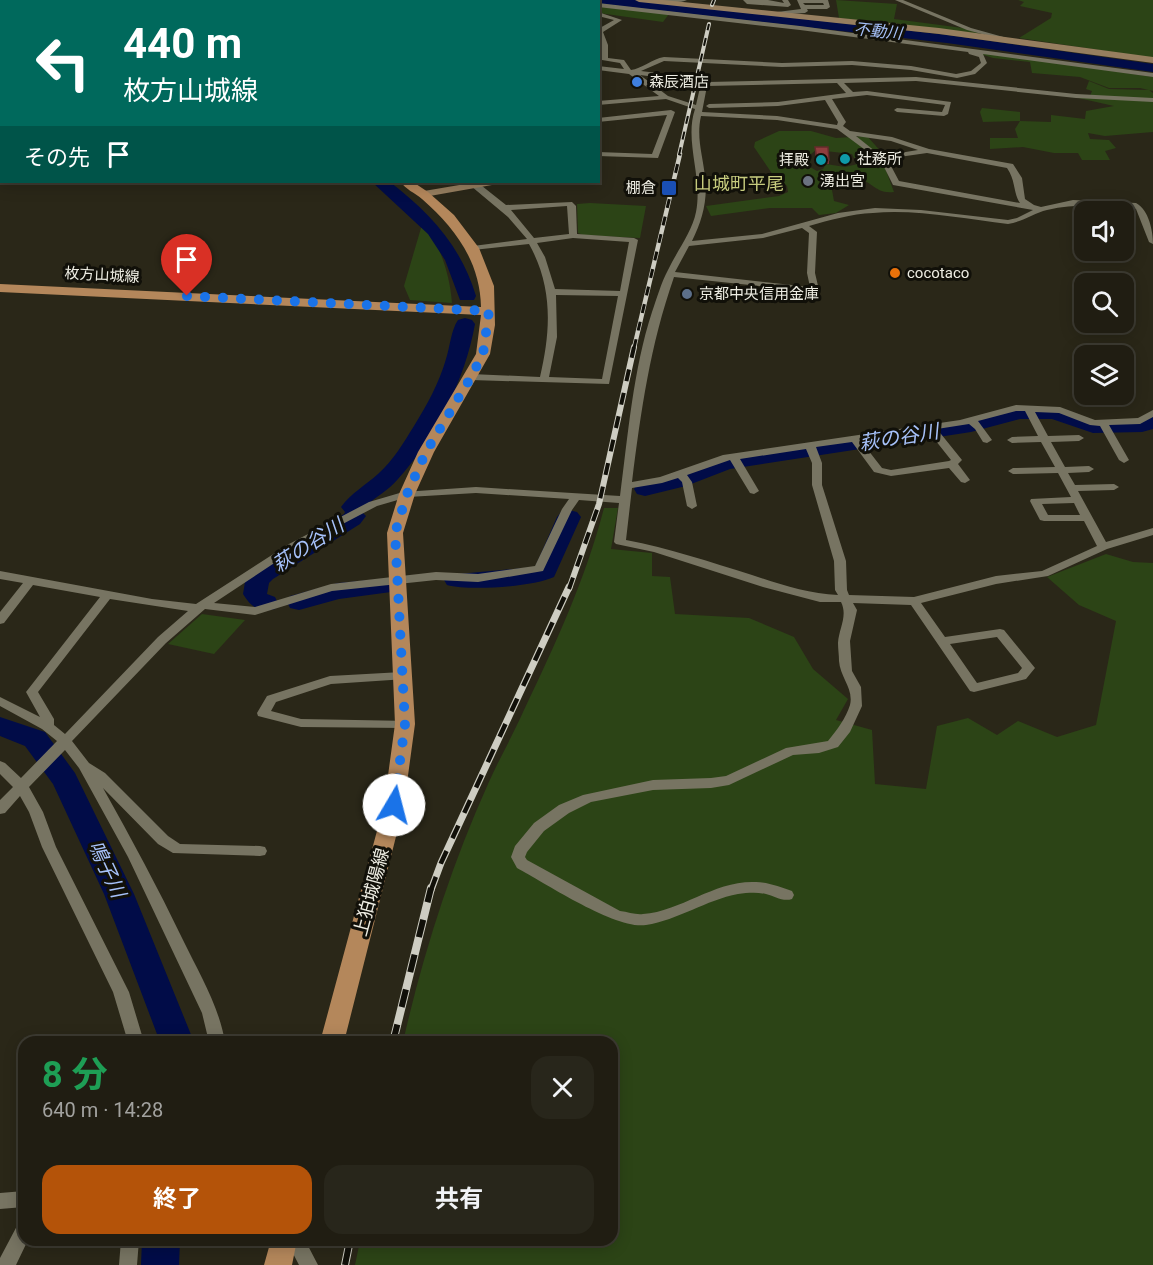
<!DOCTYPE html>
<html lang="ja">
<head>
<meta charset="utf-8">
<style>
	:root { --surface:#201d12; --page:#28261b; --text:#f1f3f6; --muted:#a2a29f; --line:#3d3b32; --accent:#b45309 }
	body { margin:0; font-family:Roboto,"Noto Sans JP",sans-serif; background:var(--page); color:var(--text); height:100vh; display:flex; flex-direction:column; font-size:22px; white-space:nowrap }
	* { box-sizing:border-box; margin:0 }
	p { font-size:20px; color:var(--muted) }
	.icon { flex:none; width:33px; height:33px; fill:none; stroke:currentColor; stroke-width:2; stroke-linecap:round; stroke-linejoin:round }
	.map { position:relative; flex:1; overflow:hidden }
	.panel { position:absolute; left:18px; top:1036px; width:600px; height:210px; display:flex; flex-direction:column; background:var(--surface); border-radius:18px; box-shadow:0 3px 15px #0003,0 0 0 2px var(--line) }
	.panel>* { flex:none }
	.hud { position:absolute; left:0px; top:0px; width:600px; height:183px; box-shadow:0 3px 15px #0003,0 0 0 2px var(--line); background:#00695c; color:#fff; overflow:hidden }
	.tools { position:absolute; left:1074px; top:201px; display:grid; gap:12px }
	.tools a { display:grid; place-items:center; width:60px; height:60px; border-radius:12px; background:var(--surface); box-shadow:0 3px 15px #0003,0 0 0 2px var(--line); font-size:30px }
	.pin { position:absolute; display:grid; place-items:center; width:51px; height:51px; color:#fff; margin:-62px -26px; border-radius:50% 50% 50% 0; rotate:-45deg; box-shadow:0 0 6px #0007 }
	.pin .icon { rotate:45deg }
	.me { position:absolute; width:66px; margin:-33px; rotate:8deg; stroke-linejoin:round; filter:drop-shadow(0 0 4px #0008) }
	.turn { display:flex; align-items:center; gap:21px; height:126px; padding:0 24px; font-size:27px }
	.turn .icon { width:78px; height:78px; stroke-width:2.5 }
	.turn b { display:block; font-size:42px; line-height:51px }
	.then { display:flex; align-items:center; height:57px; padding:0 24px; background:#0003; gap:12px; font-size:22px }
	.round { display:grid; place-items:center; flex:none; width:63px; height:63px; border-radius:18px; background:var(--page) }
	.overview { display:flex; align-items:center; justify-content:space-between; height:102px; padding:0 24px }
	h1 { font-size:36px; font-weight:700; line-height:45px; color:#1e9e55 }
	.action { display:flex; gap:12px; margin-top:auto; padding:12px 24px }
	.action a { flex:1; height:69px; border-radius:18px; background:var(--accent); color:#fff; font-size:24px; font-weight:700; line-height:69px; text-align:center }
	.action a+a { background:var(--page); color:var(--text) }
	.map>svg:first-child { display:block }
	.green { fill:#2c4416 }
	.lines { fill:none; stroke-linecap:round; stroke-linejoin:round }
	.river { fill:#010c48; fill-rule:evenodd }
	.street { fill:#777462; fill-rule:evenodd }
	.secondary { fill:#967e5f; fill-rule:evenodd }
	.primary { fill:#b4875b; fill-rule:evenodd }
	.rail-far4-casing { stroke:#cecdc2; stroke-width:4 }
	.rail-far3-casing { stroke:#cecdc2; stroke-width:4.5 }
	.rail-far2-casing { stroke:#cecdc2; stroke-width:6 }
	.rail-far1-casing { stroke:#cecdc2; stroke-width:7 }
	.rail-casing { stroke:#cecdc2; stroke-width:8 }
	.rail-far4 { stroke:#111009; stroke-width:2; stroke-dasharray:8; stroke-linecap:butt }
	.rail-far3 { stroke:#111009; stroke-width:3; stroke-dasharray:9; stroke-linecap:butt }
	.rail-far2 { stroke:#111009; stroke-width:4; stroke-dasharray:12; stroke-linecap:butt }
	.rail-far1 { stroke:#111009; stroke-width:4.5; stroke-dasharray:14; stroke-linecap:butt }
	.rail { stroke:#111009; stroke-width:6; stroke-dasharray:18; stroke-linecap:butt }
	.wall { fill:#7b3435 }
	.building { fill:#8f3d3e; stroke:#642b2b; stroke-width:1.5 }
	.route { stroke:#1a73e8; stroke-width:10; stroke-dasharray:0 18 }
	.shop-dot { fill:#3f7fe0; stroke:#111009; stroke-width:2 }
	.culture-dot { fill:#0f9aa8; stroke:#111009; stroke-width:2 }
	.worship-dot { fill:#6b7280; stroke:#111009; stroke-width:2 }
	.transit-dot { fill:#1a4fb4; stroke:#111009; stroke-width:2 }
	.food-dot { fill:#e8710a; stroke:#111009; stroke-width:2 }
	.service-dot { fill:#5c6f8a; stroke:#111009; stroke-width:2 }
	.labels { text-anchor:middle; dominant-baseline:central; stroke-width:6; stroke-linejoin:round; paint-order:stroke }
	.far-poi-label { font-size:15px; fill:#eeede3; stroke:#111009; text-anchor:start }
	.far-street-label { font-size:15px; fill:#eeede3; stroke:#111009 }
	.far-water-label { font-size:16px; font-style:italic; fill:#a6c1f9; stroke:#111009 }
	.far-quarter-label { font-size:18px; fill:#c7cc7e; stroke:#111009 }
	.street-label { font-size:18px; fill:#eeede3; stroke:#111009 }
	.water-label { font-size:20px; font-style:italic; fill:#a6c1f9; stroke:#111009 }
</style>
</head>
<body>
<div class="map">
<svg width="1153" height="1265" viewBox="0 0 1153 1265">
	<rect width="100%" height="100%" fill="#2a2718"/>
	<path class="green" d="M836,0L897,4L894,19L963,28L988,36L839,18Z
		M1018,0H1153V58L1019,38L1051,18L1052,13L1020,6L1024,2Z
		M599,6L669,14L663,22L599,13Z
		M968,50L1153,77V91L1140,88H1109L1080,77L1032,73L1030,62L993,58Z
		M1089,81L1109,89L1149,90L1153,93V99L1090,96L1092,91L1086,89Z
		M1074,97L1153,101V132L1105,136L1088,133L1090,139L1109,140L1116,148L1105,151L1110,160H1082L1078,153H1054L1023,147L990,149V138H1018L1015,129L1020,121L983,122L980,112L982,108L1020,112V121L1051,122V115L1085,119L1086,111L1114,106Z
		M779,131H811L836,138L867,136L884,155L872,158H854L852,154L816,150L811,154L810,167L817,171L823,169L826,164L845,167L862,163L880,164L885,168L894,192C874,195 870,177 854,179C847,180 840,187 832,190L834,201L849,205L836,213L819,215L812,208H770L711,216L706,206L779,196L788,192L787,186L773,175L754,147L755,142Z
		M590,203L646,206L640,238L583,235L578,233L577,204Z
		M428,226C441,251 450,275 452,303L410,300L404,286L421,228Z
		M604,508H618L611,549L652,553V576L670,577L675,614L749,618L794,637L813,669L848,699L836,720L872,730L875,784L926,789L937,726L968,718L997,735L1018,721L1057,737L1096,725L1116,621L1079,605L1047,577L1106,554L1133,562L1153,563V1265H355L360,1241L612,1240V1042H403C423,954 451,866 488,784C499,759 513,735 524,710C555,645 586,578 604,508Z
		M202,614L245,620L214,654L168,644Z"/>
	<g class="lines">
		<path class="river" d="M163,0H175L162,2Z
			M596,0H636L947,35L1153,64V72L947,43L602,4Z
			M372,182H390C430,213 461,246 476,296L474,300H460L445,260L428,234Z
			M465,318L472,320L475,324C465,380 436,437 398,479C388,491 374,498 363,508L361,511L366,516L360,524L273,579L269,583L267,594L275,597L278,603L275,609C259,613 251,607 243,594L245,582L255,569L344,514L345,512L341,507C351,493 366,485 378,474C393,461 404,442 414,426C427,405 439,383 446,359C450,347 451,330 458,320Z
			M1019,407H1054L1095,421L1138,420L1153,414V429L1142,432L1093,433L1052,419H1020L971,432L730,469L686,486L645,496L637,494L634,489L637,484L671,476L726,456L970,420Z
			M569,510L577,512L581,517L554,577C533,587 469,591 447,585L444,580L447,575L535,567L557,517L561,512Z
			M382,579L391,582L394,587L391,592L339,599L299,610L290,608L287,602L290,596L338,583Z
			M0,717L45,732L75,773L134,894L194,1042H160L104,894L53,784L25,746L0,736Z
			M142,1240H180L179,1265H141Z"/>
		<path class="street" d="M160,0H166L159,2Z
			M172,0H178L171,2Z
			M333,0H339L332,2Z
			M375,0L385,2H376Z
			M558,0L575,2H560Z
			M661,0H687C681,3 667,3 661,0Z
			M743,0H768L784,3L782,0H788L791,5L788,7L747,4Z
			M797,0H828L830,7L827,9H807L808,11L805,13L772,15L769,13L801,9ZM803,3H823L824,5H805Z
			M895,0H903L971,28L1007,38L1004,40L967,30Z
			M598,3L800,26L1153,73V77L983,54L987,63L975,74L957,78L911,70L852,65L782,67L664,61L641,71L705,79L708,82L916,77L1076,94L1153,98V102L1076,98L916,81L844,83L853,92L867,91L951,102L948,114L944,116L897,112L894,110L897,108L942,112L945,105L867,95L832,99L846,122L843,126L850,131L892,137L929,149L1013,164L1022,178L1025,199L1034,205L1041,207L1073,200L1136,203C1149,210 1153,231 1153,244L1149,242L1136,209L1131,207C1102,206 1076,203 1047,210C1034,213 1022,222 1008,224C965,219 916,209 873,213C851,214 830,220 809,226L817,232L815,273L819,290L818,292L674,277C650,346 641,410 632,482L660,477L723,455L960,420L1016,405L1060,407L1095,420L1138,418L1153,410V417L1140,424L1109,425L1129,460L1124,463L1119,460L1100,426L1090,425L1059,413L1035,412L1048,436L1079,435L1084,438L1079,441L1051,442L1065,467L1089,466L1094,469L1089,472L1068,473L1075,485L1114,484L1119,487L1114,490L1078,491L1106,542L1153,528V535L1107,549L1048,576L996,584L921,603L945,637L1000,629L1004,630L1035,668L1026,679L974,692L970,691L911,605L853,603L857,610L850,641L852,671L861,687L862,706L850,732L838,747L819,753L793,755L729,785L711,788L653,790L591,802L569,813L544,831L527,852L525,857L527,860L620,911C628,912 636,915 643,914C682,911 715,880 756,882C768,882 781,887 792,891L794,895L792,899C783,902 774,896 766,894C756,892 747,893 738,894C706,900 678,920 646,925C616,930 545,883 517,868L511,857L515,846L534,823L559,805L583,795L653,780L711,778L726,776L786,748L828,741C837,730 846,718 850,705C854,689 840,677 839,661C839,655 838,649 838,643C839,628 848,616 841,602H820L763,587L654,552L616,544L614,542L619,503L579,500L572,510L543,571L478,582L436,580L332,591L255,615L205,609L166,643L72,741L89,763L105,773L168,836L180,844L260,846L265,847L267,851L265,855L260,856L173,853L158,844L103,788C131,838 158,888 183,940C199,973 219,1006 225,1042H209L202,1013L128,857L79,768L65,750L29,787L43,812L56,847L129,992L144,1042H128L113,992L42,847L29,812L20,796L5,813L0,814V800L13,787L0,774V761L5,763L21,778L57,741L42,729L0,706V697L40,717L26,692L100,597L33,585L4,623L0,624V612L23,583L0,579V571L152,599L196,604L289,544L369,502L403,492L476,487L620,496C628,436 633,370 652,312C657,298 661,283 668,270C677,251 692,232 696,212C703,177 684,141 695,109L666,99L598,105V101L659,96L629,74L598,70V66L624,69L620,63L602,60V45L598,29L614,20L598,16V12L622,20L603,32L608,45V58L624,60L631,70C641,69 652,59 664,57L782,63L852,61L911,66L956,74L971,71L981,63L979,57L969,54L968,52L800,30L598,7ZM640,75L701,83L696,105L668,96ZM837,83L846,93L778,102L709,104L706,106L709,108L778,106L825,100L838,122L837,125L777,116L702,112L707,86ZM701,116L777,120L837,129L868,152L884,167L893,185L1033,210L1017,218L1008,220L921,210L875,208L838,213L762,234L692,241C702,221 708,200 705,177C703,156 696,138 701,116ZM856,136L891,141L918,150L881,156ZM927,153L1007,168C1016,181 1013,193 1020,203L899,181L891,166L885,159ZM802,228L809,233L807,273L810,287L675,272L689,246L763,238ZM1016,411H1025L1038,436L1012,437L1007,440L1012,443L1041,442L1055,467L1013,468L1008,471L1013,474L1058,473L1071,497L1031,499L1030,501L1040,520L1044,521H1084L1097,546L1042,571L996,576L914,597L849,595L847,590L846,561L822,485V463L816,447L852,442L874,472L891,476L949,468L961,482L965,483L970,480L958,464L962,460L937,429L969,424L975,429L983,442L987,443L992,440L978,421ZM928,431L951,460L949,461L891,470L882,468L861,441ZM806,449L812,463V485L834,561L835,590L838,595C808,594 779,584 752,575C710,562 669,548 626,540L632,488L662,483L678,478L682,482L687,506L692,509L697,506L692,482L687,475L730,460L750,493L754,494L759,491L740,459ZM476,493L569,499L562,509L535,566L478,574L436,572L331,584L255,607L214,603L297,548L377,506L408,497ZM1074,503L1080,515H1048L1042,504ZM110,599L188,611L158,637L65,734L54,725V719L38,692ZM997,637L1022,668L1018,673L977,683L950,644Z
			M671,110L675,112L658,158L598,156V152L652,154L667,115L598,122V118Z
			M0,158H2L0,164Z
			M471,182H477L506,205L572,202L576,206L577,234L634,238L638,240L609,384L471,380L466,377L471,374L540,377C551,330 553,287 529,244L473,250L469,248L473,246L527,239L508,217L471,186ZM567,206L569,234L534,238L511,210ZM573,238L629,242L620,291L555,289L545,257L537,243ZM556,295L618,296L602,379L549,377L557,337Z
			M402,672L408,676L406,679L331,684L276,702L271,711L301,719L410,721L411,724L410,727L405,728L301,727L258,716L257,713L267,696L330,676Z
			M24,1191V1207L0,1209V1193Z
			M24,1222V1240H28L16,1265H0V1258L18,1224Z
			M121,1240H139L137,1265H119Z
			M286,1240H305L318,1265H299Z"/>
		<path class="secondary" d="M635,0H663L939,28L1153,57V63L939,34L639,2Z
			M477,182H497L492,185L424,197L419,194L424,191Z"/>
		<path class="primary" d="M296,0H306L295,2Z
			M401,182H413L428,192L454,215L479,248L494,286L495,325L490,354L434,452L415,494L403,533L415,724L404,805L344,1042H320L384,805L395,724L387,533L399,494L418,452L476,354L481,315L0,292V284L481,307C480,261 455,228 422,199C415,193 405,189 401,182Z
			M271,1240H297L292,1265H264Z"/>
		<defs>
			<path id="rail-far4" d="M712,5L714,0
				M679,155L709,24"/>
			<path id="rail-far3" d="M634,348L680,154"/>
			<path id="rail-far2" d="M569,589L599,504L634,347"/>
			<path id="rail-far1" d="M431,890L441,863L569,587"/>
			<path id="rail" d="M393,1042L431,888
				M345,1265L350,1240"/>
		</defs>
		<use href="#rail-far4" class="rail-far4-casing"/>
		<use href="#rail-far3" class="rail-far3-casing"/>
		<use href="#rail-far2" class="rail-far2-casing"/>
		<use href="#rail-far1" class="rail-far1-casing"/>
		<use href="#rail" class="rail-casing"/>
		<use href="#rail-far4" class="rail-far4"/>
		<use href="#rail-far3" class="rail-far3"/>
		<use href="#rail-far2" class="rail-far2"/>
		<use href="#rail-far1" class="rail-far1"/>
		<use href="#rail" class="rail"/>
	</g>
	<path class="wall" d="M815,147L829,160V164L816,163Z"/>
	<path class="building" d="M815,147H828L829,160H817Z"/>
	<g class="lines">
		<path class="route" d="M187,296L489,311L483,354L471,377L426,452L407,494L395,533L405,724L394,805"/>
	</g>
	<circle class="shop-dot" cx="637" cy="82" r="6"/>
	<g class="culture-dot">
		<circle cx="845" cy="159" r="6"/>
		<circle cx="821" cy="160" r="6"/>
	</g>
	<circle class="worship-dot" cx="808" cy="181" r="6"/>
	<rect class="transit-dot" x="661" y="180" width="16" height="16" rx="3"/>
	<circle class="food-dot" cx="895" cy="273" r="6"/>
	<circle class="service-dot" cx="687" cy="294" r="6"/>
	<g class="labels">
		<g class="far-poi-label">
			<text x="649" y="82">森辰酒店</text>
			<text x="857" y="159">社務所</text>
			<text x="809" y="160" text-anchor="end">拝殿</text>
			<text x="820" y="181">湧出宮</text>
			<text x="656" y="188" text-anchor="end">棚倉</text>
			<text x="907" y="273">cocotaco</text>
			<text x="699" y="294">京都中央信用金庫</text>
		</g>
		<g class="far-street-label">
			<text transform="translate(102 275) rotate(3)">枚方山城線</text>
		</g>
		<g class="far-water-label">
			<text transform="translate(878 31) rotate(6)">不動川</text>
		</g>
		<g class="far-quarter-label">
			<text x="739" y="183">山城町平尾</text>
		</g>
		<g class="street-label">
			<text transform="translate(371 892) rotate(-75)">上狛城陽線</text>
		</g>
		<g class="water-label">
			<text transform="translate(899 437) rotate(-9)">萩の谷川</text>
			<text transform="translate(308 545) rotate(-33)">萩の谷川</text>
			<text transform="translate(107 869) rotate(65)">鳴子川</text>
		</g>
	</g>
</svg>
<div class="tools">
<a><svg class="icon" aria-label="sound" viewBox="0 0 24 24"><path d="M4 9h4l5-4v14l-5-4H4zM17 9q2 3 0 6"/></svg></a>
<a><svg class="icon" aria-label="search" viewBox="0 0 24 24"><circle cx="10" cy="10" r="6"/><path d="M15 15l6 6"/></svg></a>
<a><svg class="icon" aria-label="layers" viewBox="0 0 24 24"><path d="M12 4l9 5-9 5-9-5zM3 14l9 5 9-5"/></svg></a>
</div>
<div class="pin" style="left:187px;top:296px;background:#d93025"><svg class="icon" aria-label="arrive" viewBox="0 0 24 24"><path d="M6 21V4h12l-3 4 3 4H6"/></svg></div>
<svg class="me" style="left:394px;top:805px" viewBox="-20 -20 40 40"><circle r="19" fill="#fff"/><path d="M0-13L10 11 0 6-10 11z" fill="#1a73e8"/></svg>
<div class="hud">
<div class="turn"><svg class="icon" aria-label="left" viewBox="0 0 24 24"><path d="M17 20v-9H6M10 6l-5 5 5 5"/></svg><div><b>440 m</b>枚方山城線</div></div>
<div class="then">その先<svg class="icon" aria-label="arrive" viewBox="0 0 24 24"><path d="M6 21V4h12l-3 4 3 4H6"/></svg></div>
</div>
<section class="panel">
<div class="overview"><div><h1>8 分</h1><p>640 m · 14:28</p></div><a class="round"><svg class="icon" aria-label="close" viewBox="0 0 24 24"><path d="M6 6l12 12M18 6L6 18"/></svg></a></div>
<div class="action"><a>終了</a><a>共有</a></div>
</section>
</div>
</body>
</html>
